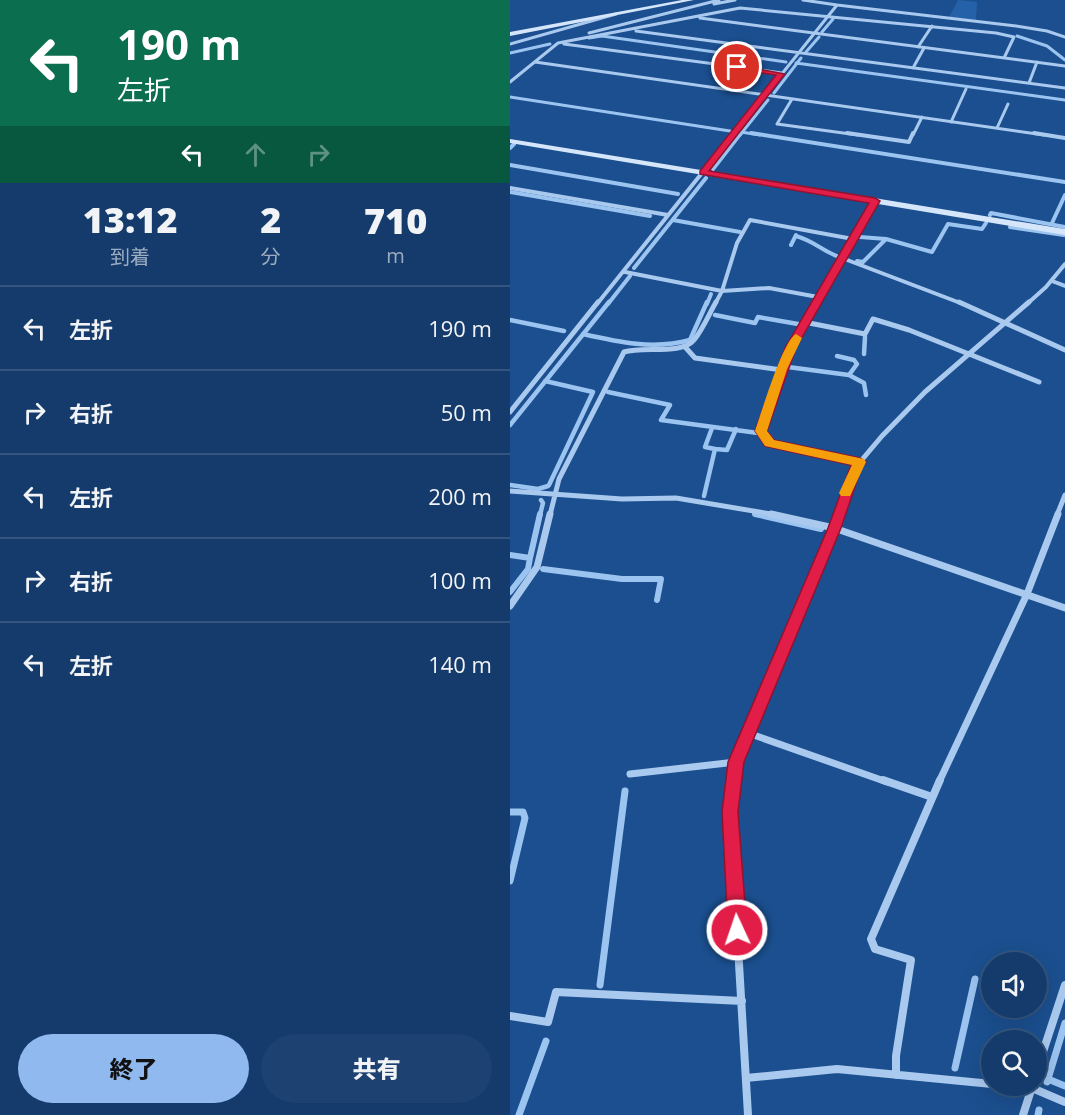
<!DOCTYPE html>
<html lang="ja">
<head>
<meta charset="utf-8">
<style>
	:root { --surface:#143b6b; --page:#1d4271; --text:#f1f3f6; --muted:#9dadc1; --line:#33557e; --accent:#90b9f0 }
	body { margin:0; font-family:"Open Sans","Noto Sans JP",sans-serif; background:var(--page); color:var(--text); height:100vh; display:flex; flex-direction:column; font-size:22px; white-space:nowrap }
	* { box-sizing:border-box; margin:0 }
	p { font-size:20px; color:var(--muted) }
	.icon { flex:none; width:33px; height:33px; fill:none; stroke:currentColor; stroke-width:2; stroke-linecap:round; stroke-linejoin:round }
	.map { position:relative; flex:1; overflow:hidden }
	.drawer { display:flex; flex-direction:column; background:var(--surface); width:510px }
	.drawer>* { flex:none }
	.hud { background:#0b6e4f; color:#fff; overflow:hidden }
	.buttons { position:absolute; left:471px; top:952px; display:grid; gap:12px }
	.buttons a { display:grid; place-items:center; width:66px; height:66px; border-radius:50%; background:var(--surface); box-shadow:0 6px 24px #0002,0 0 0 2px var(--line); font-size:30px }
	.pin { position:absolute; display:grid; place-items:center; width:51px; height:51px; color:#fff; margin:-26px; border:3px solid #fff; border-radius:50%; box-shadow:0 2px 6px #0007 }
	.me { position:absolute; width:66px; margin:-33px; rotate:357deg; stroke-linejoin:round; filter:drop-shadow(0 0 4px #0008) }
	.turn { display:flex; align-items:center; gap:21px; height:126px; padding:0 18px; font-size:27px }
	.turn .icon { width:78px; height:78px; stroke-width:2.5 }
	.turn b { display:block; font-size:42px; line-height:51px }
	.lanes { display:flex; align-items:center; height:57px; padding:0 18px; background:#0003; justify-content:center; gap:30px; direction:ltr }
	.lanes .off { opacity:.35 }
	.eta { display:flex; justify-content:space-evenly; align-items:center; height:102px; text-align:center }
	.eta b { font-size:36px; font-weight:800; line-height:42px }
	.action { display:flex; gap:12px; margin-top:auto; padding:12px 18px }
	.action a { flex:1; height:69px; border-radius:36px; background:var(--accent); color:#111; font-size:24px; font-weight:800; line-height:69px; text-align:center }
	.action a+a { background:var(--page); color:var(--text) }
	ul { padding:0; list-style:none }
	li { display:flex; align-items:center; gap:18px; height:84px; padding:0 18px; border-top:2px solid var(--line) }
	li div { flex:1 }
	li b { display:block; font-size:22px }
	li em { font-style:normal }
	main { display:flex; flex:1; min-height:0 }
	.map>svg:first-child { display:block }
	.green { fill:#2461a8 }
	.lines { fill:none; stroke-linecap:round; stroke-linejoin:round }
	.stream-far4 { stroke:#9cc4f0; stroke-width:3 }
	.stream-far3 { stroke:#9cc4f0; stroke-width:4 }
	.stream-far2 { stroke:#9cc4f0; stroke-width:4.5 }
	.stream-far1 { stroke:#9cc4f0; stroke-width:6 }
	.stream { stroke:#9cc4f0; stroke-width:7 }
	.street-far4 { stroke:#a9c9ee; stroke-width:3 }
	.street-far3 { stroke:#a9c9ee; stroke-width:4 }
	.street-far2 { stroke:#a9c9ee; stroke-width:5 }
	.street-far1 { stroke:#a9c9ee; stroke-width:7 }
	.street { stroke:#a9c9ee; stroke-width:8 }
	.secondary { fill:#d6e6fa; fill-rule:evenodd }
	.route { fill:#e11d48; stroke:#92132f; stroke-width:1.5 }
	.slow { fill:#f59e0b }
</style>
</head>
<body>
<main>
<section class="drawer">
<div class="hud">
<div class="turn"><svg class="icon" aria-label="left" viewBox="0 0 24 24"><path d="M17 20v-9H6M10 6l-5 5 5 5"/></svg><div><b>190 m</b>左折</div></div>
<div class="lanes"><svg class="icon" aria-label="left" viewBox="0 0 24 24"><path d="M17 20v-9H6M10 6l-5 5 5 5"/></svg><svg class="icon off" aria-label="ahead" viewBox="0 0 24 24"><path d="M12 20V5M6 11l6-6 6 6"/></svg><svg class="icon off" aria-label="right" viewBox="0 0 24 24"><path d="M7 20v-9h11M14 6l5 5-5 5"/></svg></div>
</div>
<div class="eta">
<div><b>13:12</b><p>到着</p></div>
<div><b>2</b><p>分</p></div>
<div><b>710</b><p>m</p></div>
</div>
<ul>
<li><svg class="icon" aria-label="left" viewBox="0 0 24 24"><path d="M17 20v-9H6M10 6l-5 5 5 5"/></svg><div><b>左折</b></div><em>190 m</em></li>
<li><svg class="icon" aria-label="right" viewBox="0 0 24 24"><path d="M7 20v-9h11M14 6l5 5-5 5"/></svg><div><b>右折</b></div><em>50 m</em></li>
<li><svg class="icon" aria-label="left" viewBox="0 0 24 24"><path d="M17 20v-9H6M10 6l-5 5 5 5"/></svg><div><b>左折</b></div><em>200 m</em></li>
<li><svg class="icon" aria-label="right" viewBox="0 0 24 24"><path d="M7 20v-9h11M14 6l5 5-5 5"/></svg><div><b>右折</b></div><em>100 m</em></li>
<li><svg class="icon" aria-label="left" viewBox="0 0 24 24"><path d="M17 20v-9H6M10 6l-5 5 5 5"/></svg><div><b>左折</b></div><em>140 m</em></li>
</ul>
<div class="action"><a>終了</a><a>共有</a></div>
</section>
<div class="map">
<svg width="555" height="1115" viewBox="0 0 555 1115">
	<rect width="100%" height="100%" fill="#1b4f8f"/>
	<path class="green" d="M448,0L467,2L466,20L439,17Z"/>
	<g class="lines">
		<path class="stream-far4" d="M312,32L323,19
			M507,36L537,46L555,60
			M79,38L92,36L276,62
			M296,52L309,37
			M0,53L40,44
			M286,63L555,100
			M264,93L291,58
			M0,97L220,131
			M231,132L250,135
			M230,135L258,100"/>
		<path class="stream-far3" d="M241,133L555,182
			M0,148L4,144
			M0,165L168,194
			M203,169L231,133
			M0,192L140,216
			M480,215L481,213L555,227
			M163,220L230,232
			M542,223L555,195
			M500,227L554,235
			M286,236C304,241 311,250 329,257
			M350,237L376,239
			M281,245L286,235
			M347,261L353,262L376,239L422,252L438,224L472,229L476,223
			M124,268L196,178
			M98,304L120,276
			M197,304L201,294"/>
		<path class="stream-far2" d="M205,315L245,323L248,317L288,324
			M0,320L54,331
			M73,334C108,342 144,350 180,340L197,302
			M354,354L355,337
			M327,356L344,360L347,364L339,375
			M278,367L339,375L354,383L356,395
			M35,381L83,392L39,485
			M98,392L160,405L151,420L248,433
			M0,425L99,302
			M205,449L217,450L226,429
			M0,485L28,489L38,486
			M194,496L205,449L195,447L202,428
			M245,514L251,515
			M30,515L33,503L31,500"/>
		<path class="stream-far1" d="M245,514L311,529
			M0,555L20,558L30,514
			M33,569L112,579H151L147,600
			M0,592L18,569L20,558"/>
		<path class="stream" d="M0,812H13L15,818L0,881
			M90,985L115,791
			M445,1068L465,979
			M538,1079L555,1086
			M537,1082L555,1023
			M9,1115L36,1041
			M528,1115L529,1110"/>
		<path class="street-far4" d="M293,0L327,5
			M204,4L225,0
			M190,18L555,66
			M126,31L555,88
			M79,33L209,0
			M0,44L106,14
			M54,44L272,73
			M408,47L422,26
			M25,62L534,135
			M403,68L414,48
			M0,82L48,43L230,8L486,33L504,37L494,58
			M519,83L527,62
			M282,99L267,124L348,135
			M441,122L456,89
			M487,128L498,104
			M223,135L327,5L506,26L537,31L555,37
			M403,135L412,117"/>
		<path class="street-far3" d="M337,133L399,142L403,133
			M524,133L555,138
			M0,188L158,215
			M365,201L332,258L453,304
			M332,258L308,297L259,288L212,291L227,243L240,220L343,239
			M115,272L212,291L205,304
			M542,281L555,286
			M87,304L224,133
			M304,304L308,297
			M517,304L536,287L555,264"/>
		<path class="street-far2" d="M305,302L281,348L251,431L259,443L350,462
			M449,302L555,350
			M294,322L355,334L363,319L399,330L529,382
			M176,348L185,358L272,370
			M0,412L88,302
			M0,491L112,499L166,498L267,515
			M40,515L49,479L114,352C133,346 172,355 184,340C193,329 199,314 206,302
			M328,515L345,468L372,436L415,392L519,302
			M547,515L555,495"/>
		<path class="street-far1" d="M261,514L324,528L555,608
			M0,606L27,567L40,514
			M238,733L377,782
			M120,774L226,762
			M224,782L226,762L329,514
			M429,782L517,594L548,514"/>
		<path class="street" d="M224,780L220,812L238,1115
			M373,780L422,797
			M0,1016L38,1022L46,992L232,1001
			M526,1073L555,985
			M386,1075V1056L401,960L365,949L361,939L430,780
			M236,1078L327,1069L482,1084
			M499,1086L522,1088L555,1102
			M513,1115L522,1087"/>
		<path class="secondary" d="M172,0H184L0,36V32Z
			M0,139L555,229V235L0,143Z"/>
	</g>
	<path class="route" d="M227,65L275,74L199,171L365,198L370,201L286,348L257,431L264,440L350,458L356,462L351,469L331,528L234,762L228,812L237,930L234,937L227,939L221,937L218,930L212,812L218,762L318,528L341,465L255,446L245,431L275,348L359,203L190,174V171L266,75L224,69Z"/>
	<path class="slow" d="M286,334L292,338L277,369L257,431L264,440L354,459L356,462L340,496H331L329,493L342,465L255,446L245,431C251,414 273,340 286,334Z"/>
</svg>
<div class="buttons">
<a><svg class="icon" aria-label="sound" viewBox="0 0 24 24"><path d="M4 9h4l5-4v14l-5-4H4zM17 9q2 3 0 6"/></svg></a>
<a><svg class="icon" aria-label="search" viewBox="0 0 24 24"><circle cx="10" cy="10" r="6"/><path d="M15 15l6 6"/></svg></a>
</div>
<div class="pin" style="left:227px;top:67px;background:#d93025"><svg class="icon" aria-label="arrive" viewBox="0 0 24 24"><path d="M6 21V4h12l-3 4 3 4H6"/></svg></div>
<svg class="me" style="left:227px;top:930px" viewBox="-20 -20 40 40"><circle r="17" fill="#e11d48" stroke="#fff" stroke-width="3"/><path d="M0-11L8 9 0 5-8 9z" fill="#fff"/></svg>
</div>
</main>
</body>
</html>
